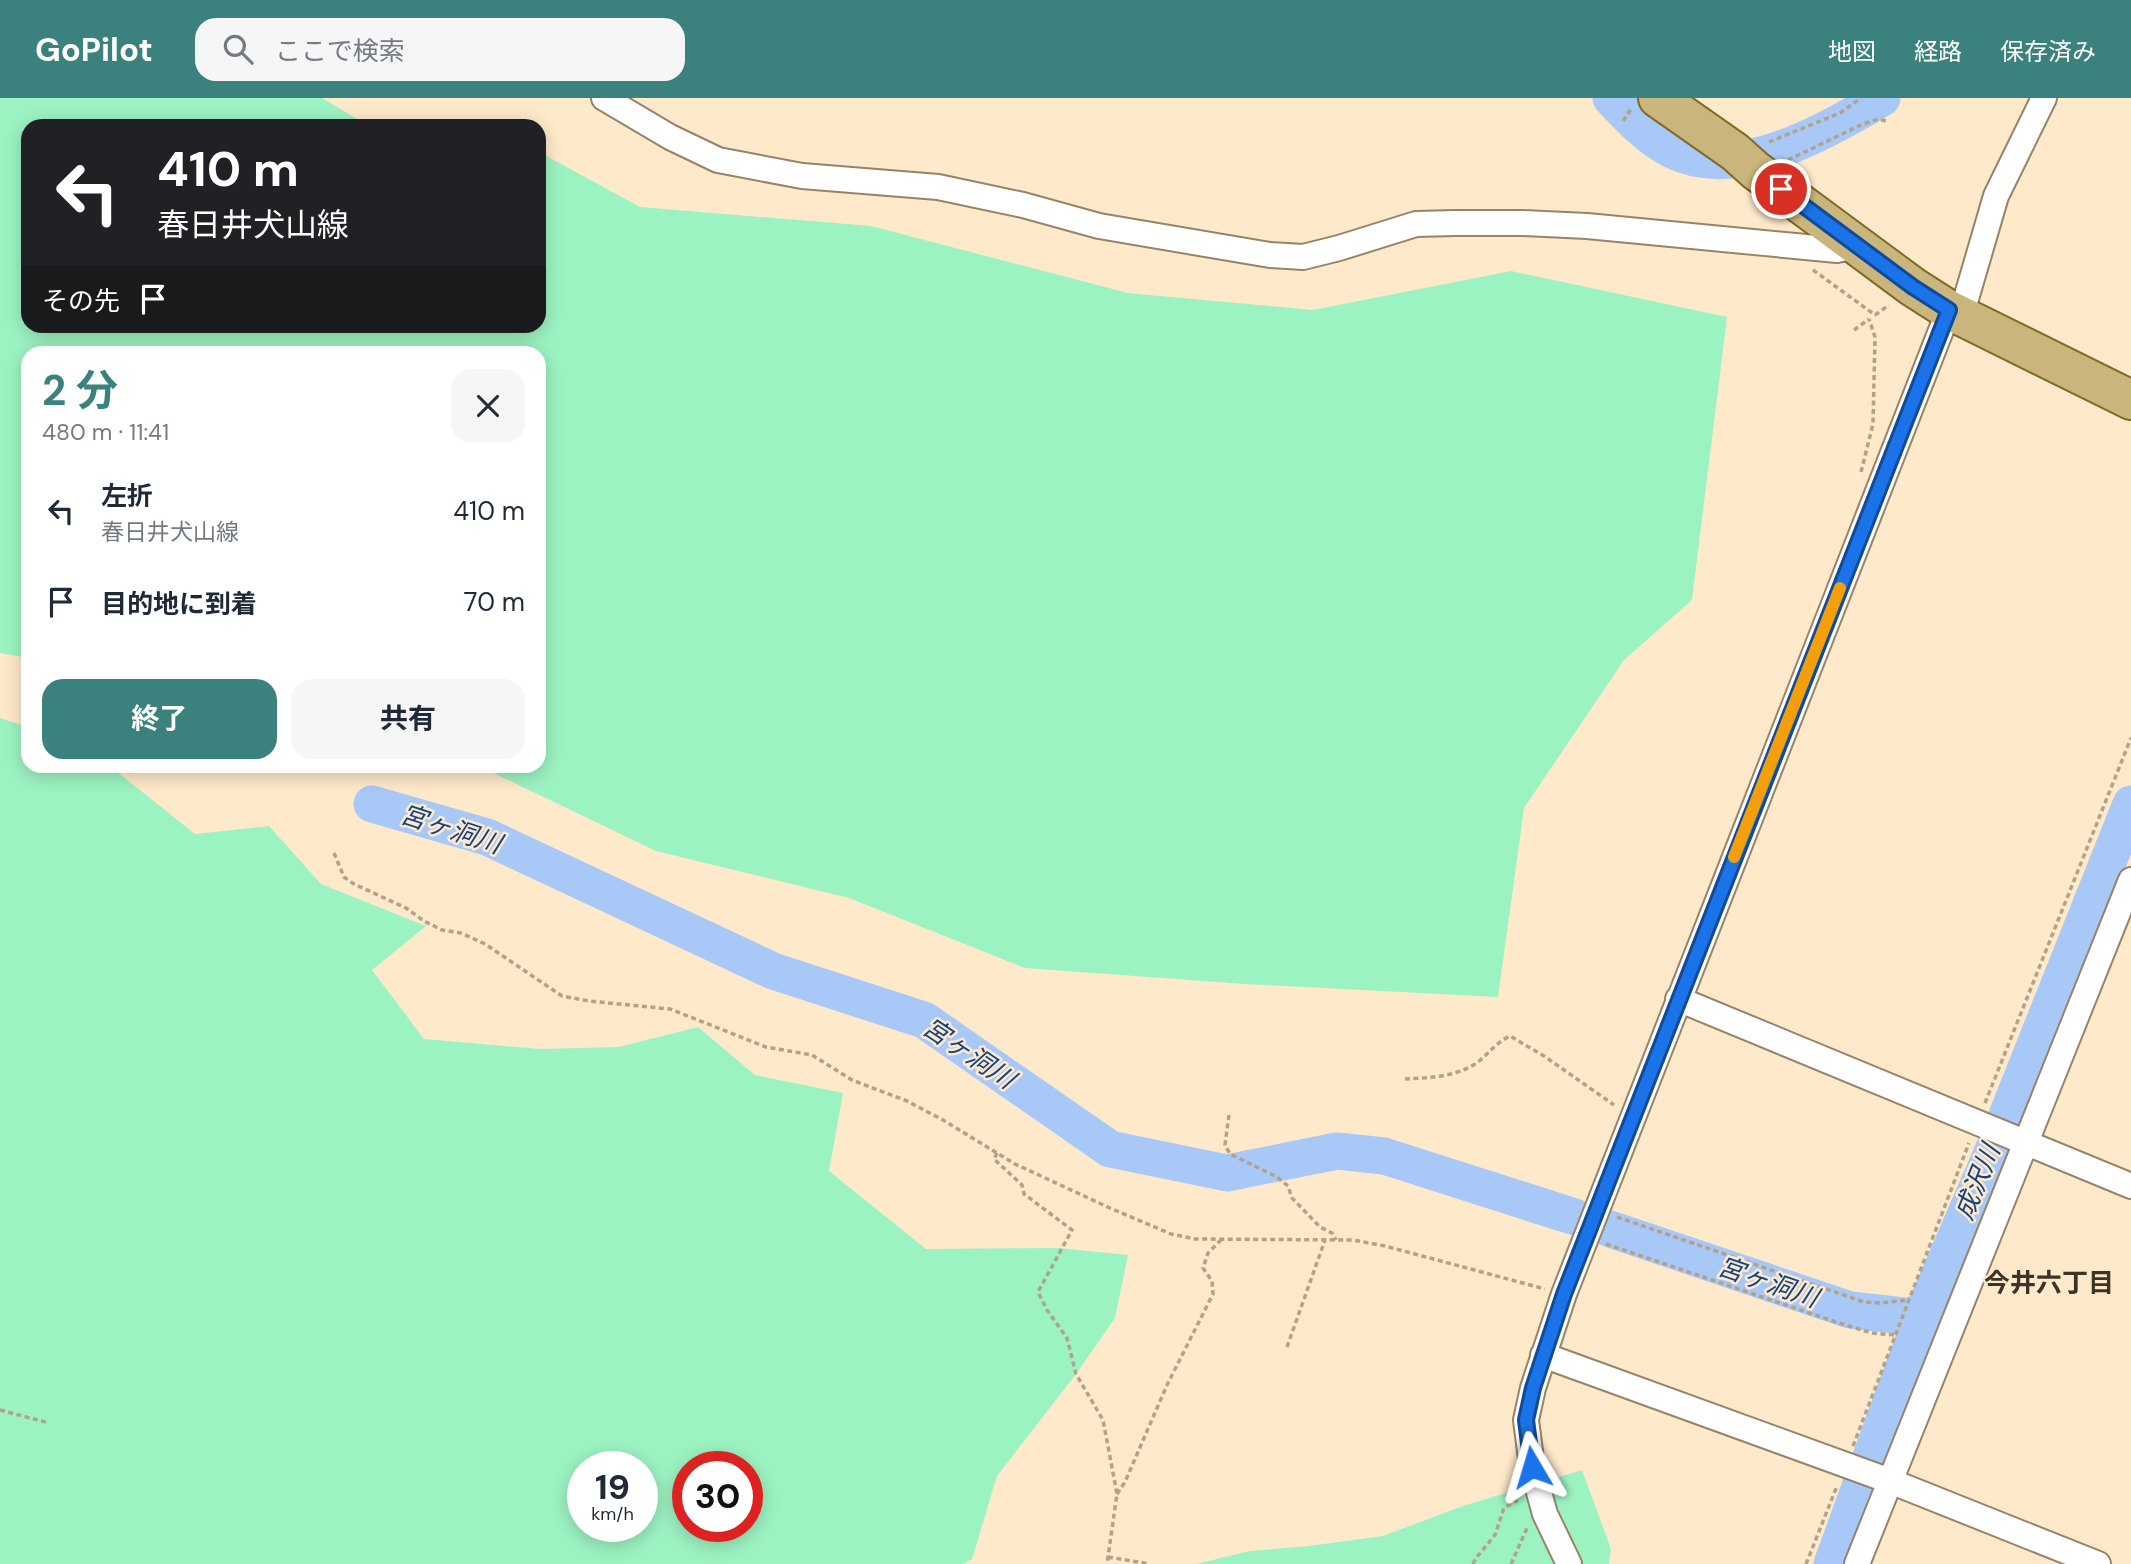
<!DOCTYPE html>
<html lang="ja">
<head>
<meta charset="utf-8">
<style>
	:root { --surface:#fff; --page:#f6f6f7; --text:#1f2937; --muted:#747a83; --accent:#3b827e }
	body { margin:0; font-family:"DM Sans","Noto Sans JP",sans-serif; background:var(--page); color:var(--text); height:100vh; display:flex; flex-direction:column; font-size:26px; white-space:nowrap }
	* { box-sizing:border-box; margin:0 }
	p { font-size:23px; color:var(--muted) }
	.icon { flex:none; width:38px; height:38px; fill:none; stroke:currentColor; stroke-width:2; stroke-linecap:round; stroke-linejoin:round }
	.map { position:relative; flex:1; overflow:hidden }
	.panel { position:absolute; left:21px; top:248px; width:525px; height:427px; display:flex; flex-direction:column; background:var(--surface); border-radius:21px; box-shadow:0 4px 18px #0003 }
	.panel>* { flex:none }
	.top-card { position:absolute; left:21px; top:21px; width:525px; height:214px; border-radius:21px; box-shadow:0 4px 18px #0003; background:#202124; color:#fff; overflow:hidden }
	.speed { position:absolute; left:567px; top:1353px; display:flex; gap:14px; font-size:35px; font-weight:700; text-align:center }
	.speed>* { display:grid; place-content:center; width:91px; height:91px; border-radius:50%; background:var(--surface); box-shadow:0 4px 18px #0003; line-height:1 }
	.speed small { font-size:18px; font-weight:400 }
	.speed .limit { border:10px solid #d22; background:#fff; color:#111 }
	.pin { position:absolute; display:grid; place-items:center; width:60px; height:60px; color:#fff; margin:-30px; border:4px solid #fff; border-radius:50%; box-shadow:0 2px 7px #0007 }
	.me { position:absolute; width:77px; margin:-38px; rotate:353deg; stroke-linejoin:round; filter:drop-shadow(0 0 5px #0008) }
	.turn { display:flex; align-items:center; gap:24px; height:147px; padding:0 21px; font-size:32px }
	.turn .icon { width:91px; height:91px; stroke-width:2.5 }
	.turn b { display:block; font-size:49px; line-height:60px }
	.then { display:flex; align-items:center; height:66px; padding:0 21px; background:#0003; gap:14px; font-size:26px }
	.round { display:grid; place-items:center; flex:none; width:74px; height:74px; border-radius:21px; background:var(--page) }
	.overview { display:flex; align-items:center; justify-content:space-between; height:119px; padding:0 21px }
	h1 { font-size:42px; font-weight:700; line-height:52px; color:var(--accent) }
	.button { display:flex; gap:14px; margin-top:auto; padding:14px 21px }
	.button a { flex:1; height:80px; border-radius:21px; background:var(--accent); color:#fff; font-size:28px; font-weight:700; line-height:80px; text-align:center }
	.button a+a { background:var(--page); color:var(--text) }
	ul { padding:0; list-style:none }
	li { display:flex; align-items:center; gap:21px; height:91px; padding:0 21px }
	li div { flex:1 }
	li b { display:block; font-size:26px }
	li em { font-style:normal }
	header { display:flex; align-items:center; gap:42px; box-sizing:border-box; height:98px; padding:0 35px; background:var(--accent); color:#fff }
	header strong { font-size:33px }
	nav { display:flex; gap:38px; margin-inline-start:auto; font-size:24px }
	.search { width:490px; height:63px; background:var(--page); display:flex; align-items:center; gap:18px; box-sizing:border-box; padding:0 24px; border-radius:21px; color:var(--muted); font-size:26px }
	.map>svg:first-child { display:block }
	.green { fill:#9cf3c2; fill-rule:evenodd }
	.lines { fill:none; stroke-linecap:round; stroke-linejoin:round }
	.river { stroke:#a8c8f7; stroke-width:37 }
	.minor-casing { stroke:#978367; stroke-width:28 }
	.primary-casing { stroke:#816926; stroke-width:42 }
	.path { stroke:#b2a28a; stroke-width:3.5; stroke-dasharray:5 3.5; stroke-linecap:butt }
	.minor { stroke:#fff; stroke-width:24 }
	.primary { stroke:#cab67c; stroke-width:38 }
	.route-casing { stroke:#114b97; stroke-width:18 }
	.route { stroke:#1a73e8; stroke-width:12 }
	.slow { stroke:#f59e0b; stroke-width:12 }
	.labels { text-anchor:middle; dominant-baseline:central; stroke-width:5; stroke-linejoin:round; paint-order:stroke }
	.water-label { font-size:26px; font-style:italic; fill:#124285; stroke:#fee9ca }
	.neighbourhood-label { font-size:26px; font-weight:bold; fill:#3c3428; stroke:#fee9ca }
</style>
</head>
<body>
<header>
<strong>GoPilot</strong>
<div class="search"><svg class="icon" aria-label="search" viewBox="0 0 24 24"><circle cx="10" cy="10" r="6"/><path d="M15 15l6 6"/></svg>ここで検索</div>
<nav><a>地図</a><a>経路</a><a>保存済み</a></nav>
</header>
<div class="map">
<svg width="2131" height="1466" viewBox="0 0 2131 1466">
	<rect width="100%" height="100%" fill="#fee9ca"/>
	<path class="green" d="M0,0H322L362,24L384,28H28V228H539V54L640,109L871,128L1128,195L1313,212L1511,173L1727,219L1692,502L1624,562L1524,710L1498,899L1244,886L1025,870L849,800L656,753L489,673L470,669L539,668V256H28V560L0,555Z
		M0,620L28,629V668L111,669L195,736L269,728L321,786L426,828L372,872L424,941L540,951L619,949L698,929L755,977L843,995L829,1073L926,1151L1058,1150L1128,1157L1115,1220L1076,1276L997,1378L972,1461L963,1466H0ZM583,1368H642V1428H583ZM688,1368H747V1428H688Z
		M1582,1372L1611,1451L1609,1466H1196L1250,1453L1309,1448L1383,1438L1463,1408Z"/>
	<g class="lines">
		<path class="river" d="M1611,0C1629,19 1648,40 1672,52C1737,85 1826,34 1882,0
			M372,706L487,739L773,873L924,922L1110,1051L1227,1075L1337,1053L1384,1058L1575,1119
			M1610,1131L1850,1212L1913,1219L1926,1208
			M1832,1466L1926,1208L1992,1055L2131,706"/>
		<defs>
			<path id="minor" d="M604,0L670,39L718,62L802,78L938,89L1023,107L1099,128L1270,157L1303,159L1339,150L1416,126L1455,125H1522L1587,128L1837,152L1857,148
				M1961,218L1996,98L2044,0
				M1678,901L2131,1088
				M1543,1257L1890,1383L2098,1466
				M1569,1466L1545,1416L1532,1369L1526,1322L1533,1290L1564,1196L1949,212
				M1857,1466L2131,782"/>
			<path id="primary" d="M1658,0L1735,54L1755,72L1913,189L1949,212L2131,302"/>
		</defs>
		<use href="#minor" class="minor-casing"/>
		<use href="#primary" class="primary-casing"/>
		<path class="path" d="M1623,23L1631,11
			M1769,44L1840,15L1861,0
			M1788,62L1863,26L1879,21L1889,24
			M1813,172L1875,217
			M1875,217L1889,207
			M1854,232L1869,221
			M1861,374L1873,326L1875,239L1869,221
			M334,755L344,779L354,786L406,810L424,823L442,832L461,835L485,846L562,898L589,903L670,911L766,949L812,957L852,982L907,1003L943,1022L1015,1066L1110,1110L1171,1136L1195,1141L1353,1142L1385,1148L1545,1191
			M1405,981C1428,980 1455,979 1475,966C1488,957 1495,945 1510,938L1544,958L1614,1007
			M1985,1005L2131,640
			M1229,1017L1225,1047L1230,1056L1277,1079L1288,1088L1292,1100L1320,1129L1332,1135L1336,1142
			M997,1055L994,1061L1022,1087L1024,1096L1072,1132L1038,1194L1047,1212L1067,1240L1076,1276L1103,1322L1117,1396L1107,1466
			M1617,1119L1864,1204L1880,1205L1908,1202
			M1606,1146L1836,1224L1872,1235L1894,1237
			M1287,1249L1325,1142
			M0,1312L49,1325
			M1853,1348L1969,1045
			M1117,1396L1125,1384L1167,1287L1213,1196L1212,1183L1203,1170L1208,1155L1221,1142
			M1108,1459L1150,1466
			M1473,1466L1476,1460L1495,1437L1504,1410L1518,1402
			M1511,1466L1527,1430
			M1806,1466L1837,1388"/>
		<use href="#minor" class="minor"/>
		<use href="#primary" class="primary"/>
	</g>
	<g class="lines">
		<defs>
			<path id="route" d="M1532,1369L1526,1322L1533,1290L1564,1196L1949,212L1913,189L1781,91"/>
		</defs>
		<use href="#route" class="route-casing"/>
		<use href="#route" class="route"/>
		<path class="slow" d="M1734,759L1840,490"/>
	</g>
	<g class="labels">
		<g class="water-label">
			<text transform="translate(451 731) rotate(18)">宮ヶ洞川</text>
			<text transform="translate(969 955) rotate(34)">宮ヶ洞川</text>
			<text transform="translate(1977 1084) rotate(-68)">成沢川</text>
			<text transform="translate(1768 1184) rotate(19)">宮ヶ洞川</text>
		</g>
		<g class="neighbourhood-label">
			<text x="2049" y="1185">今井六丁目</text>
		</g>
	</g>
</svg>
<div class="speed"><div>19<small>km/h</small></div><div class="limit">30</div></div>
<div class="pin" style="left:1781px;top:91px;background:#d93025"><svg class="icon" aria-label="arrive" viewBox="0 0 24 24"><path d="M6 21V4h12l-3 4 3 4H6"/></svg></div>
<svg class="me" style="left:1532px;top:1369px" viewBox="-20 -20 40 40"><path d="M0-17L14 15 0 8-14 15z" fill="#1a73e8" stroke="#fff" stroke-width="4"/></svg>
<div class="top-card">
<div class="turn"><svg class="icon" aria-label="left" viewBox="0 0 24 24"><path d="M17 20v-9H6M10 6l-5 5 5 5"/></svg><div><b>410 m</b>春日井犬山線</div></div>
<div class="then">その先<svg class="icon" aria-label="arrive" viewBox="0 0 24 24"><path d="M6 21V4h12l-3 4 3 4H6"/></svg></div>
</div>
<section class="panel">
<div class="overview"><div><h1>2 分</h1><p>480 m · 11:41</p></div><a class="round"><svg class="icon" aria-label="close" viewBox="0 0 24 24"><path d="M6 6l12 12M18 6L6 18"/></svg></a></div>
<ul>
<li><svg class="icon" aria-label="left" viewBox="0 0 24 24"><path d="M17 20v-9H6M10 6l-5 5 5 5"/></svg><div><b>左折</b><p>春日井犬山線</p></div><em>410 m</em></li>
<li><svg class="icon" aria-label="arrive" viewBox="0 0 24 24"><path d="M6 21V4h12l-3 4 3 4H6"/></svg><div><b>目的地に到着</b></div><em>70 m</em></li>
</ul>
<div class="button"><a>終了</a><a>共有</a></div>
</section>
</div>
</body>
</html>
